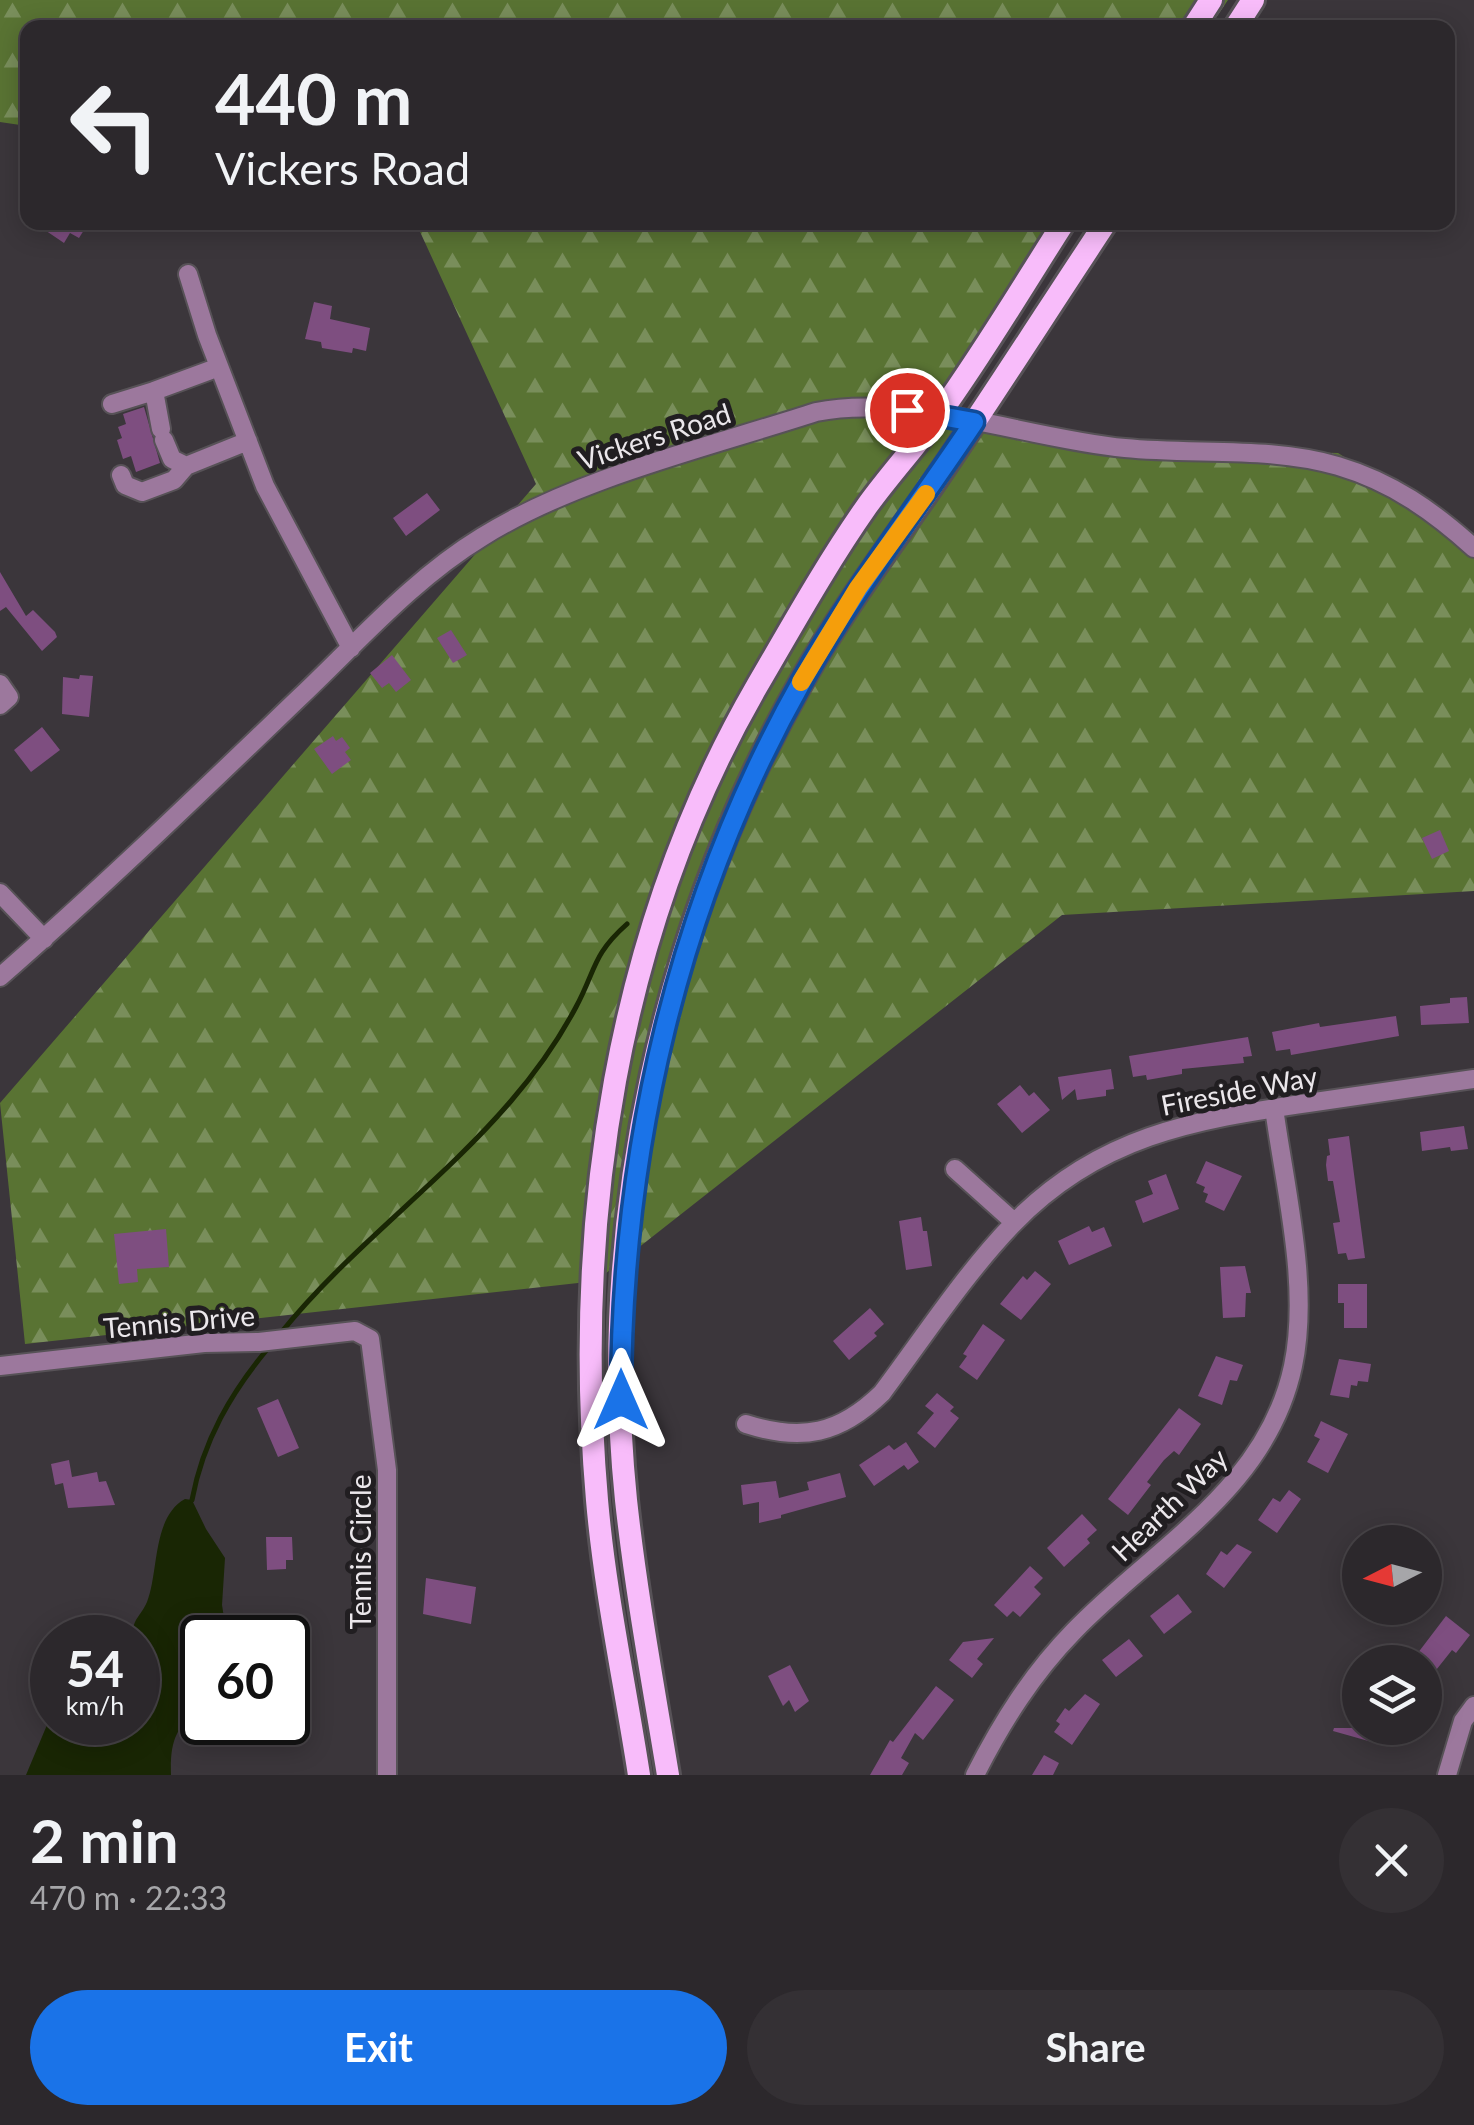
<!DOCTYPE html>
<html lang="en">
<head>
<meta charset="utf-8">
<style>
	:root { --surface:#2c282c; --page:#343034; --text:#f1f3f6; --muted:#a6a6a9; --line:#484448; --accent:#1a73e8 }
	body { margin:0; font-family:Lato,sans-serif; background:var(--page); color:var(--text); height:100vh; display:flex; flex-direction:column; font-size:38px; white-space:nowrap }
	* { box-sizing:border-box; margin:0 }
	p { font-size:32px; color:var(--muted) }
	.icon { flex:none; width:55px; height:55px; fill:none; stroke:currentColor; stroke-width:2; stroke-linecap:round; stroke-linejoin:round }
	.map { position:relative; height:1775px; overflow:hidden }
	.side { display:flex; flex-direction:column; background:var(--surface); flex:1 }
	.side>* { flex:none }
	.hud { position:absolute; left:20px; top:20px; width:1435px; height:210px; border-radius:20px; box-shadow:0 5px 25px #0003,0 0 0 2px var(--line); background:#2c282c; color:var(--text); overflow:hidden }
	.needle { width:65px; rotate:264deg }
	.fabs { position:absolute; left:1342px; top:1525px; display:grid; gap:20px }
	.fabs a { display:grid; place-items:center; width:100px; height:100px; border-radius:50%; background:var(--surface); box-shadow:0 5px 25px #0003,0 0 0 2px var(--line); font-size:50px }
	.speed { position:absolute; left:30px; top:1615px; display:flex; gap:20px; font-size:50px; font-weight:700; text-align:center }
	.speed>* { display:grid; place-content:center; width:130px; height:130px; border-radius:50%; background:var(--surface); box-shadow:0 5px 25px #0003,0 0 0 2px var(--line); line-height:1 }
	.speed small { font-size:25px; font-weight:400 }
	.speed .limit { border:5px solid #111; border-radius:15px; background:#fff; color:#111 }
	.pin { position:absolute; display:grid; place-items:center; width:85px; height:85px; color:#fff; margin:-42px; border:5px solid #fff; border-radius:50%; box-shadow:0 2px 10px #0007 }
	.me { position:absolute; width:110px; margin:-55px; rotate:0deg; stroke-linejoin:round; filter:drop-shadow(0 0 8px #0008) }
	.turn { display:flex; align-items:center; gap:35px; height:210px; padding:0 30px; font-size:45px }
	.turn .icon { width:130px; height:130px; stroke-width:2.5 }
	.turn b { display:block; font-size:70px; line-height:85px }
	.round { display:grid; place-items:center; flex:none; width:105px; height:105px; border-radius:52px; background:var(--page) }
	.headline { display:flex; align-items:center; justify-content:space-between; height:170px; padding:0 30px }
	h1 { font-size:60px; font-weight:700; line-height:75px }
	.cta { display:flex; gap:20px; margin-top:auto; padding:20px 30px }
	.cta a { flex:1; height:115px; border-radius:60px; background:var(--accent); color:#fff; font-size:40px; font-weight:700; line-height:115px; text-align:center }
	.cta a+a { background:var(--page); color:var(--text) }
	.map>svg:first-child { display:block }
	.forest { fill:url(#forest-firs) }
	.water { fill:#192604 }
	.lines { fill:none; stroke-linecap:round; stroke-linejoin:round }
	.stream { stroke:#192604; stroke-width:5 }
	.building { fill:#7e4e80 }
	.minor-casing { stroke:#575257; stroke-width:22 }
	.major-casing { stroke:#575257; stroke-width:28 }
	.minor { stroke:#9c789d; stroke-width:18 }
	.major { stroke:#f8bcfa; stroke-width:22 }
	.route-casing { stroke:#114b97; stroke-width:25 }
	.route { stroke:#1a73e8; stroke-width:18 }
	.slow { stroke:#f59e0b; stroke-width:18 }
	.labels { text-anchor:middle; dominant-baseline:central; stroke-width:10; stroke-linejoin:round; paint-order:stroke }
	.street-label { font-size:28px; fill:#ebe7eb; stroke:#211e21 }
</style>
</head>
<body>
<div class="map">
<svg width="1474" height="1775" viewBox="0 0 1474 1775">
	<defs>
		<pattern id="forest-firs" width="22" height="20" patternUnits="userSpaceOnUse" patternTransform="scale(2.5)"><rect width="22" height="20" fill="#597333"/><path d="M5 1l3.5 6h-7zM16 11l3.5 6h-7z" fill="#798e5b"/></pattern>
	</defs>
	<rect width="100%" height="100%" fill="#3b363b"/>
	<path class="forest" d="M0,0H1228L1209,28H28L27,126L0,122Z
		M416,223H1074L945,411L1180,449L1338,453L1474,538V891L1062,915L596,1281L25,1344L0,1103L536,484Z"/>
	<path class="water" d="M185,1499L192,1500L206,1529L225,1558L222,1605L227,1637L202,1638V1706C175,1727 170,1742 171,1775H26L52,1713V1722H138V1638L131,1637C135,1615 139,1619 147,1602C159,1572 152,1517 185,1499Z"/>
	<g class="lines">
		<path class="stream" d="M280,1334C348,1249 440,1184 511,1101C536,1072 558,1041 576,1007C596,970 592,955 627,924
			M192,1500C203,1441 231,1392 270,1346"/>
	</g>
	<path class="building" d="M33,222H89L79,238L70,233L64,243Z
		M314,302L332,306L330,319L370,328L366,351L353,348L352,353L322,348L321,342L305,339Z
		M144,407L160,463L136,472L131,456L123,459L117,440L122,438L118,427L126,424L123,414Z
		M427,493L440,510L406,536L393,518Z
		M0,572L26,616L33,610L55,632L57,637L42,651L6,607L0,611Z
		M451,630L467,655L453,663L437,638Z
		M392,655L411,680L396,692L389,683L382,688L370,673Z
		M80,675L93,676L89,717L62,714L63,677L79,679Z
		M42,727L60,750L31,772L14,750Z
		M333,736L336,741L342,737L350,748L345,752L351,760L332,774L314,749Z
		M1440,830L1449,851L1432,859L1422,838Z
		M1467,997L1469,1023L1421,1025L1420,1006L1450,1003V998Z
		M1396,1016L1399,1036L1291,1055L1290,1049L1276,1051L1272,1032L1319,1023L1320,1027Z
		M1248,1037L1252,1056L1243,1057L1244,1063L1182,1069V1074L1147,1080L1146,1075L1133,1077L1129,1056Z
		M1111,1069L1114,1089L1106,1090V1096L1077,1100L1075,1089L1062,1100L1058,1077Z
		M1020,1085L1029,1096L1034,1092L1050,1110L1022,1133L997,1104Z
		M1464,1126L1468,1149L1451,1151L1450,1147L1422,1151L1420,1132Z
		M1349,1136L1365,1258L1348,1260L1346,1253L1338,1254L1333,1223L1340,1222L1333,1181H1328L1326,1165L1327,1156L1330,1155L1328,1139Z
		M1206,1161L1242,1176L1224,1211L1205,1202L1208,1194L1203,1192L1205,1187L1196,1183Z
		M1166,1174L1179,1209L1143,1223L1135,1201L1153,1194L1148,1181Z
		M921,1217L923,1231H927L932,1266L906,1270L899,1221Z
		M1089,1226L1092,1232L1104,1227L1112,1246L1069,1265L1058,1241Z
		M166,1229L169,1267L137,1269L138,1282L119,1284L114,1234Z
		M1245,1266L1251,1293H1246L1245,1317L1223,1318L1220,1267Z
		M1035,1271L1051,1284L1021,1320L1000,1304L1023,1276L1027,1280Z
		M1338,1284H1367V1328H1344V1303H1338Z
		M870,1308L884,1324L874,1333L877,1336L849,1360L833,1341Z
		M983,1324L1005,1340L977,1380L959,1367L967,1356L963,1354Z
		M1216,1356L1243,1365L1237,1381L1230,1380L1222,1405L1198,1396Z
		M1339,1359L1371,1364L1368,1382L1358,1381L1357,1386L1351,1385L1349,1398L1330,1395Z
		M937,1393L954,1407L950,1411L959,1418L935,1448L917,1433L934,1413L925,1406Z
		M278,1399L299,1448L278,1457L257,1408Z
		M1179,1408L1201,1424L1179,1455L1174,1451L1164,1460L1147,1482L1151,1485L1128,1515L1108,1499Z
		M1321,1421L1348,1434L1328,1473L1307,1462L1320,1439L1314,1436Z
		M906,1442L919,1462L908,1470L904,1465L874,1486L859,1465L889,1445L894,1450Z
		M69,1460L72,1477L97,1472L99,1482L106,1481L115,1505L68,1508L63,1483L55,1485L51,1464Z
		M840,1473L846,1497L781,1515V1518L759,1523V1502L743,1505L741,1485L776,1481L779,1498L809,1490L807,1482Z
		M1289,1490L1301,1499L1277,1533L1258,1520L1273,1498L1280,1502Z
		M1082,1514L1097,1530L1087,1539L1090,1543L1064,1567L1047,1548Z
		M266,1537H292L293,1560H286V1569L267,1570Z
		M1237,1544L1252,1552L1224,1588L1206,1574L1221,1551L1227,1555Z
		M1030,1566L1043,1578L1034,1587L1041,1594L1020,1617L1013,1611L1007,1617L994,1605Z
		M426,1578L476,1587L471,1624L423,1614Z
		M1178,1594L1192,1612L1164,1634L1150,1616Z
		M1446,1616L1470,1635L1456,1653L1452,1650L1425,1684V1662H1411Z
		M994,1638L977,1659L983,1664L972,1678L949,1660L963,1642Z
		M1129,1639L1143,1656L1116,1677L1102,1660Z
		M790,1665L809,1701L795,1712L789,1700L783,1706L768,1676Z
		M936,1686L954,1700L923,1740L915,1733L901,1758L909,1763L902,1775H870L890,1740L893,1742Z
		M1085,1694L1100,1704L1072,1745L1054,1732L1060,1724L1056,1721L1065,1708L1069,1711Z
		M247,1722H292L286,1738Z
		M1334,1728H1384L1379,1744L1333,1731Z
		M1044,1755L1059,1763L1053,1775H1032Z"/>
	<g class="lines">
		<defs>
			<path id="minor" d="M188,274L207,335L265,486L351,648
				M112,404L154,391
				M161,429L154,391L219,367
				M164,440L172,459L186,466L248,441
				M121,475L125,485L142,492L174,480L186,466
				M0,684L9,697L0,705
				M0,893L44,939
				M0,977C103,887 201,792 300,697C358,642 413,579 482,537C576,478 709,447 816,412C910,393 1028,439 1125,448C1195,455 1271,446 1338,466C1392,482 1433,511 1474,548
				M955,1169L1014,1222
				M0,1366L204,1343L259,1342L355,1331L370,1339L387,1470V1775
				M746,1424C802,1442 840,1434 882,1393C924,1337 964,1275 1013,1224C1098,1136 1193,1120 1308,1103C1364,1095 1419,1087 1474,1079
				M975,1775C1002,1722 1032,1674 1074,1631C1155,1547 1267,1489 1293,1366C1310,1286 1285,1189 1274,1108
				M1447,1775L1463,1721L1474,1706"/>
			<path id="major" d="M1193,28L1211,0
				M1235,28L1253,0
				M639,1775C625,1684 605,1593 597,1500C573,1222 616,930 757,686C792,626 827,563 867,506C890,474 917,445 940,413C984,352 1023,286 1064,222
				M668,1775C653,1684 636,1592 626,1500C597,1220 664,923 803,679C839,615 882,557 924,497C986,407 1045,314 1106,222"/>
		</defs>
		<use href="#minor" class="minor-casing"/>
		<use href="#major" class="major-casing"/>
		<use href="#minor" class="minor"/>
		<use href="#major" class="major"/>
	</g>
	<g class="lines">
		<defs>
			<path id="route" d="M621,1400C621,1148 678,901 802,681C853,590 916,509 974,422L907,410"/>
		</defs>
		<use href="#route" class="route-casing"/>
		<use href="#route" class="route"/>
		<path class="slow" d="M801,682L858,588L926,494"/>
	</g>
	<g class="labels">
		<g class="street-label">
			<text transform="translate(654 436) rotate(-18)">Vickers Road</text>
			<text transform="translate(1239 1090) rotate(-11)">Fireside Way</text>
			<text transform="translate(179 1321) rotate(-5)">Tennis Drive</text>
			<text transform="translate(1169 1504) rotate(-44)">Hearth Way</text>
			<text transform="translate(360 1552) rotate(-90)">Tennis Circle</text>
		</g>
	</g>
</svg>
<div class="fabs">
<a><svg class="needle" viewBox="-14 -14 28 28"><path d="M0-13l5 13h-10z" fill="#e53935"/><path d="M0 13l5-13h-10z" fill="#a6a6a9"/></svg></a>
<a><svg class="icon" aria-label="layers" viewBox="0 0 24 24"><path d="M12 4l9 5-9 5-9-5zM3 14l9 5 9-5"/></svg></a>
</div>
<div class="speed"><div>54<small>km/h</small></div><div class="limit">60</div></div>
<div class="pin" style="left:907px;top:410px;background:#d93025"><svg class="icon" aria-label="arrive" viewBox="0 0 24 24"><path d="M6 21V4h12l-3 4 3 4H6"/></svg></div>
<svg class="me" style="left:621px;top:1400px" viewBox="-20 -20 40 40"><path d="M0-17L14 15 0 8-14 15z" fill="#1a73e8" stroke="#fff" stroke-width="4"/></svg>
<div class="hud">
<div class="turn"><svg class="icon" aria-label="left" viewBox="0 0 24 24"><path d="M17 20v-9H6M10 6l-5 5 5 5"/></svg><div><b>440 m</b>Vickers Road</div></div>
</div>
</div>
<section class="side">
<div class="headline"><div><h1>2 min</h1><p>470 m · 22:33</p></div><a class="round"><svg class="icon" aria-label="close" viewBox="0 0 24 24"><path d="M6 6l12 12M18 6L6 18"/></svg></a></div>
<div class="cta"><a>Exit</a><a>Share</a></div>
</section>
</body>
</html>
